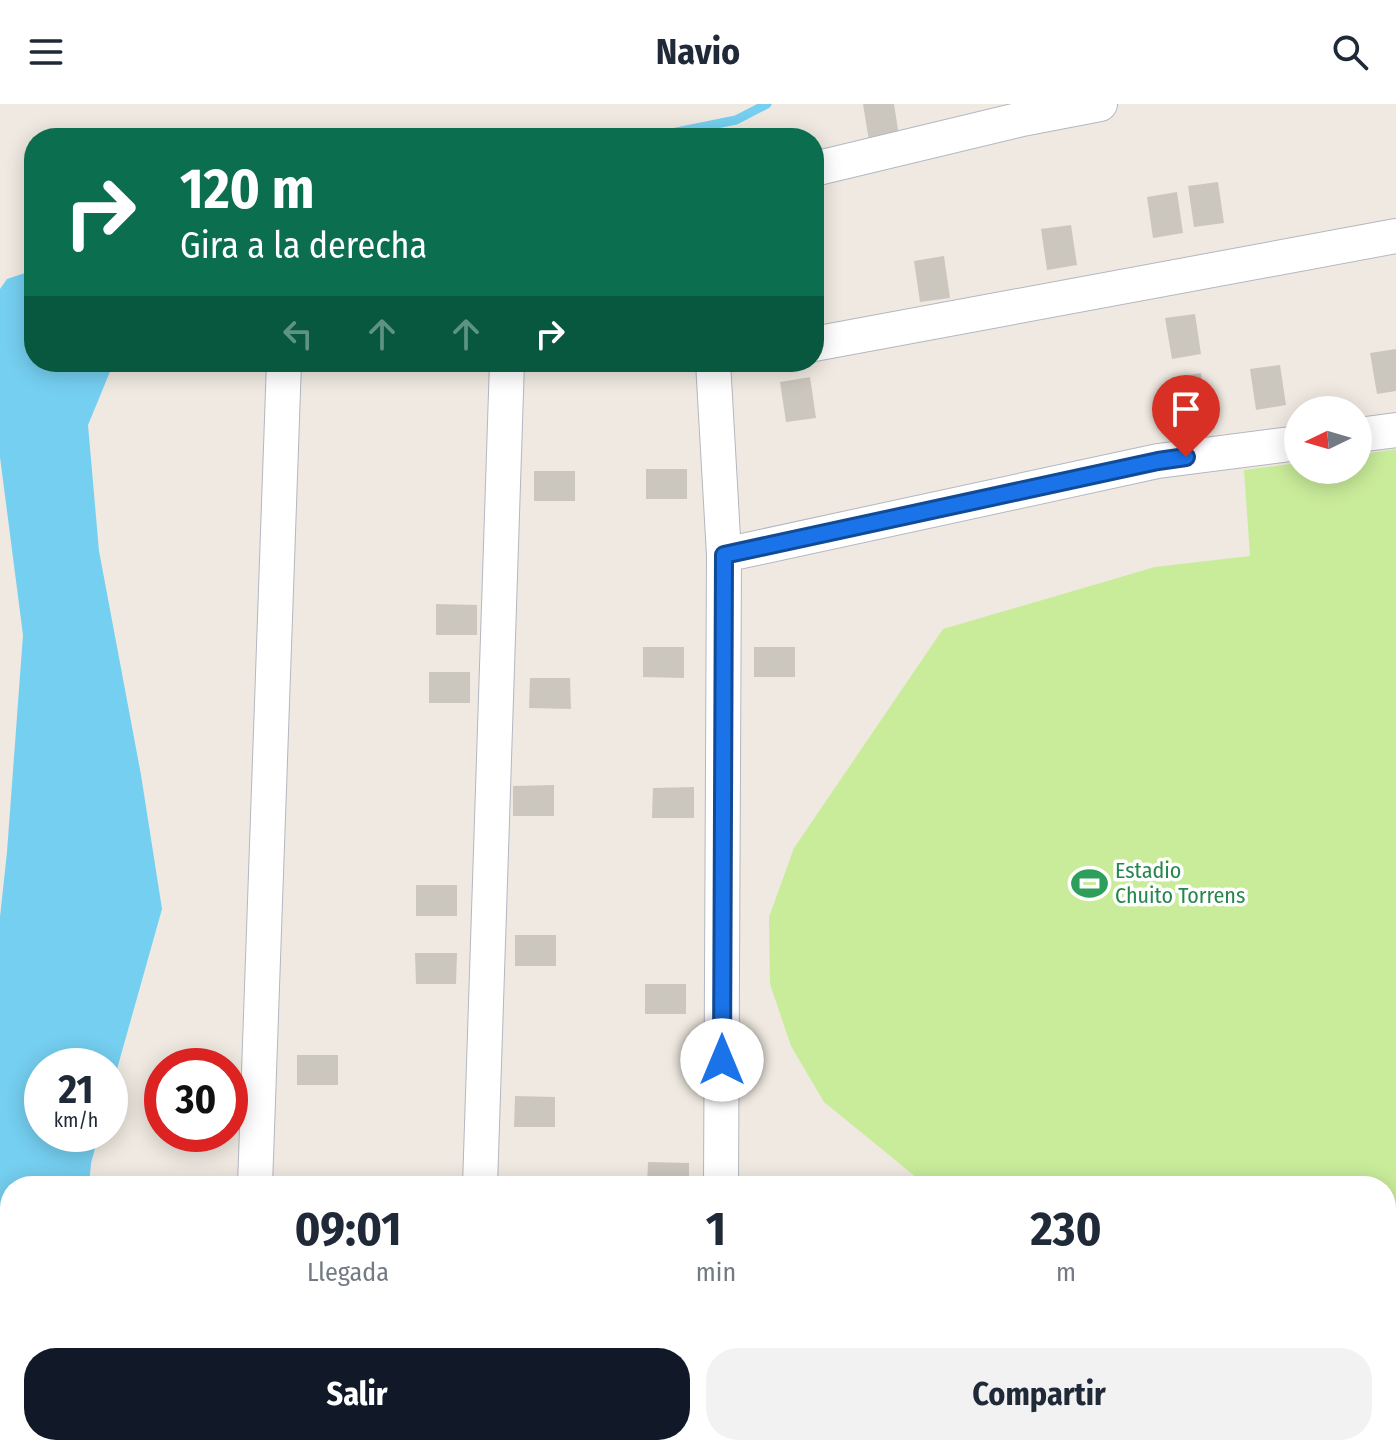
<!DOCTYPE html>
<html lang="es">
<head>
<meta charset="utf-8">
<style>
	:root { --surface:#fff; --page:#f2f2f3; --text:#1f2937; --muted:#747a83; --accent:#111827 }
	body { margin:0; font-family:"Fira Sans Condensed",sans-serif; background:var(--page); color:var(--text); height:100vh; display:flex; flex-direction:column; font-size:30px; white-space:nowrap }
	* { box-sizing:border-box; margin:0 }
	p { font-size:26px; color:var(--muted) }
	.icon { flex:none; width:44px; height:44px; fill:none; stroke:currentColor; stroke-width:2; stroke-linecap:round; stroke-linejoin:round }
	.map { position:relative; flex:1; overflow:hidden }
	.side { position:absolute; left:0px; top:1072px; width:1396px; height:280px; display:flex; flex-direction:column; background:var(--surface); border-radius:32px 32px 0 0; box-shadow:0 4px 20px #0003 }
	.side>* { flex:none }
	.banner { position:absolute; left:24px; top:24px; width:800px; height:244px; border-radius:32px; box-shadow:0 4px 20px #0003; background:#0b6e4f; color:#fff; overflow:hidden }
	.needle { width:52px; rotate:265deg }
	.fabs { position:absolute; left:1284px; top:292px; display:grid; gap:16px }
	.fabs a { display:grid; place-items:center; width:88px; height:88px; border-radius:50%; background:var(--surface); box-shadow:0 4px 20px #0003; font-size:40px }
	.speed { position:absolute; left:24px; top:944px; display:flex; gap:16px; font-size:40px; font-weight:700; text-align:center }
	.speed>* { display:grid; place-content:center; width:104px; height:104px; border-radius:50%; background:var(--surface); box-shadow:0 4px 20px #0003; line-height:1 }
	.speed small { font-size:20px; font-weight:400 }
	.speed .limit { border:12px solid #d22; background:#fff; color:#111 }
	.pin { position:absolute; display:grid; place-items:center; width:68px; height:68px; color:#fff; margin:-82px -34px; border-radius:50% 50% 50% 0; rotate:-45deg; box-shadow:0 0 8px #0007 }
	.pin .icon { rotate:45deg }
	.me { position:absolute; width:88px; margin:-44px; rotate:0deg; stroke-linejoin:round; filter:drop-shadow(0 0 6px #0008) }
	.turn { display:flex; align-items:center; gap:28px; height:168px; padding:0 24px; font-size:36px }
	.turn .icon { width:104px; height:104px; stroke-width:2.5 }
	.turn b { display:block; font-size:56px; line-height:68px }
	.lanes { display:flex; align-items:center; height:76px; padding:0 24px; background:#0003; justify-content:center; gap:40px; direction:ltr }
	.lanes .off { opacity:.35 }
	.eta { display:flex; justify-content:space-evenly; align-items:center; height:136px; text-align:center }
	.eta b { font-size:48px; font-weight:700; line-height:56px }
	.action { display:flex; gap:16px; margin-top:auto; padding:16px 24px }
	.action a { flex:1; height:92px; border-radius:32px; background:var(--accent); color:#fff; font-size:32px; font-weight:700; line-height:92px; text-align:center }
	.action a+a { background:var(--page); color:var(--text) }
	header { display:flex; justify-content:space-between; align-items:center; height:104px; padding:0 24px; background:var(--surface); font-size:36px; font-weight:700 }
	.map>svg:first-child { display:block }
	.pitch { fill:#c9ec9a }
	.water { fill:#75cff0 }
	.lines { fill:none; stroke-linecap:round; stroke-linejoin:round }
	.stream { stroke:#75cff0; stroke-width:9 }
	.building { fill:#cbc7bf }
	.minor-casing { stroke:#b4b7c1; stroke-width:36 }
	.minor { stroke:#fff; stroke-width:34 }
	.route-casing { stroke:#114b97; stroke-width:20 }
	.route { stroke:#1a73e8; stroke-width:14 }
	.labels { text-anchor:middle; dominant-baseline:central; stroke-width:7; stroke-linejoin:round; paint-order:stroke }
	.leisure-label { font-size:22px; fill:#27864d; stroke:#fff; text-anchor:start }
</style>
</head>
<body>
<header><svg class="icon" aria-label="menu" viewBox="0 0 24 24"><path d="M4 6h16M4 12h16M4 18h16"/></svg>Navio<svg class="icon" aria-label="search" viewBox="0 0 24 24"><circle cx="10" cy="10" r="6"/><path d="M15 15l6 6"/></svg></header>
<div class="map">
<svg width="1396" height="1352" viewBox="0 0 1396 1352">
	<rect width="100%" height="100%" fill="#efe9e1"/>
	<path class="pitch" d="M1396,345V1163H1386V1082H927L824,998L791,942L770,880L769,813L794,744L943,525L1155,463L1250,452L1244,366L1298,359V366H1358V351Z"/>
	<path class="water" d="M34,166V258H114L88,321L99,447L141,671L162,805L110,990V962H42V1030H99L91,1059L89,1082H10V1342H92V1352H0V813L7,748L23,531L0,353V185L7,175Z"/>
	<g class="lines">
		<path class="stream" d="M341,34H367
			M622,34L652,33L736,16L767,0"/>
	</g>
	<path class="building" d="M863,0H894L899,32L869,37Z
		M1218,78L1224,119L1194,123L1188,82Z
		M1177,88L1183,129L1153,134L1147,93Z
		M1071,121L1077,161L1047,166L1041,125Z
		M944,152L950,194L920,198L914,157Z
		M1195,210L1201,250L1172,255L1165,214Z
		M1396,245V287L1377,290L1370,249Z
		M1280,261L1286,301L1256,306L1250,265Z
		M1201,269L1207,310L1177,314L1171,274Z
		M810,273L816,314L786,318L780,278Z
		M646,365H687V395H646Z
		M534,367H575V397H534Z
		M436,500L477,501V531H436Z
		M643,543H684V574L643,573Z
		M754,543H795V573H754Z
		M429,568H470V599H429Z
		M530,574H570L571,605L529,604Z
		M554,681V712H513V682Z
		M694,683V714H652L653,684Z
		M416,781H457V812H416Z
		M515,831H556V862H515Z
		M415,849H457L456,880H416Z
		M645,880H686V910H645Z
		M297,951H338V981H297Z
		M515,992L555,993V1023H514Z
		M648,1058L689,1059V1082H647Z"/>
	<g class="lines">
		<defs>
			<path id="minor" d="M814,65L1022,15L1100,0
				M814,240L1396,132
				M713,258L724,451L721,1082
				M1358,331L1396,326
				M724,451L1158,357L1298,339
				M255,1082L284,258
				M480,1082L507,258
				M1386,1188H1396
				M268,1342V1352
				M490,1342L491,1352
				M719,1352L720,1342"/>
		</defs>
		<use href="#minor" class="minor-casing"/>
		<use href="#minor" class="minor"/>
	</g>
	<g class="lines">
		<defs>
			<path id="route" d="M722,956L724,451L1158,357L1186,353"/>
		</defs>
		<use href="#route" class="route-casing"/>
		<use href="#route" class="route"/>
	</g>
	<defs>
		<symbol id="stadium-bare" viewBox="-9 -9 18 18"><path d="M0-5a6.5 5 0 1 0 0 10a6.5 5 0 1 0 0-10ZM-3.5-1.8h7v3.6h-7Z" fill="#2e9e5b" stroke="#fff" stroke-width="2.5" paint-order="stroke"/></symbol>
	</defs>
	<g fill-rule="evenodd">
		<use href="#stadium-bare" x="1064" y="754" width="51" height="51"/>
	</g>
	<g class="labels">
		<g class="leisure-label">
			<text x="1115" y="766">Estadio<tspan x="1115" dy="25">Chuito Torrens</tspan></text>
		</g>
	</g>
</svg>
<div class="fabs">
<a><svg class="needle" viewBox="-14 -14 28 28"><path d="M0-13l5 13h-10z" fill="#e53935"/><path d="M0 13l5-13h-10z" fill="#747a83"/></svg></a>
</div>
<div class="speed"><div>21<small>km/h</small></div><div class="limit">30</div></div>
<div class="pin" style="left:1186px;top:353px;background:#d93025"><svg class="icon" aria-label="arrive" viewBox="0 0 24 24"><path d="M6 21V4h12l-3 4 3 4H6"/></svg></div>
<svg class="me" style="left:722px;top:956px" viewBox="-20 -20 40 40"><circle r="19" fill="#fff"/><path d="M0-13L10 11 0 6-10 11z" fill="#1a73e8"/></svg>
<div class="banner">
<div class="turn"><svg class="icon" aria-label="right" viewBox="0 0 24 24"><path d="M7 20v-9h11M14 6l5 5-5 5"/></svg><div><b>120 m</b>Gira a la derecha</div></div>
<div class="lanes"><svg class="icon off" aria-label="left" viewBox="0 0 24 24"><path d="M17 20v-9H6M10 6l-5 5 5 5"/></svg><svg class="icon off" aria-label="ahead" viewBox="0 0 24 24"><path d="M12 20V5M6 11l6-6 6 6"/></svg><svg class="icon off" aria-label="ahead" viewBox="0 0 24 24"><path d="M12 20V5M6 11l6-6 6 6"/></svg><svg class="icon" aria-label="right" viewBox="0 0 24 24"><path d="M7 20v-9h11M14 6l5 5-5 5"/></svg></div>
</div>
<section class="side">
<div class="eta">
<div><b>09:01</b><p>Llegada</p></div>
<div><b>1</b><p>min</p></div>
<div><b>230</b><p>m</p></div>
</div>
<div class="action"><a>Salir</a><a>Compartir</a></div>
</section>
</div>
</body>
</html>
